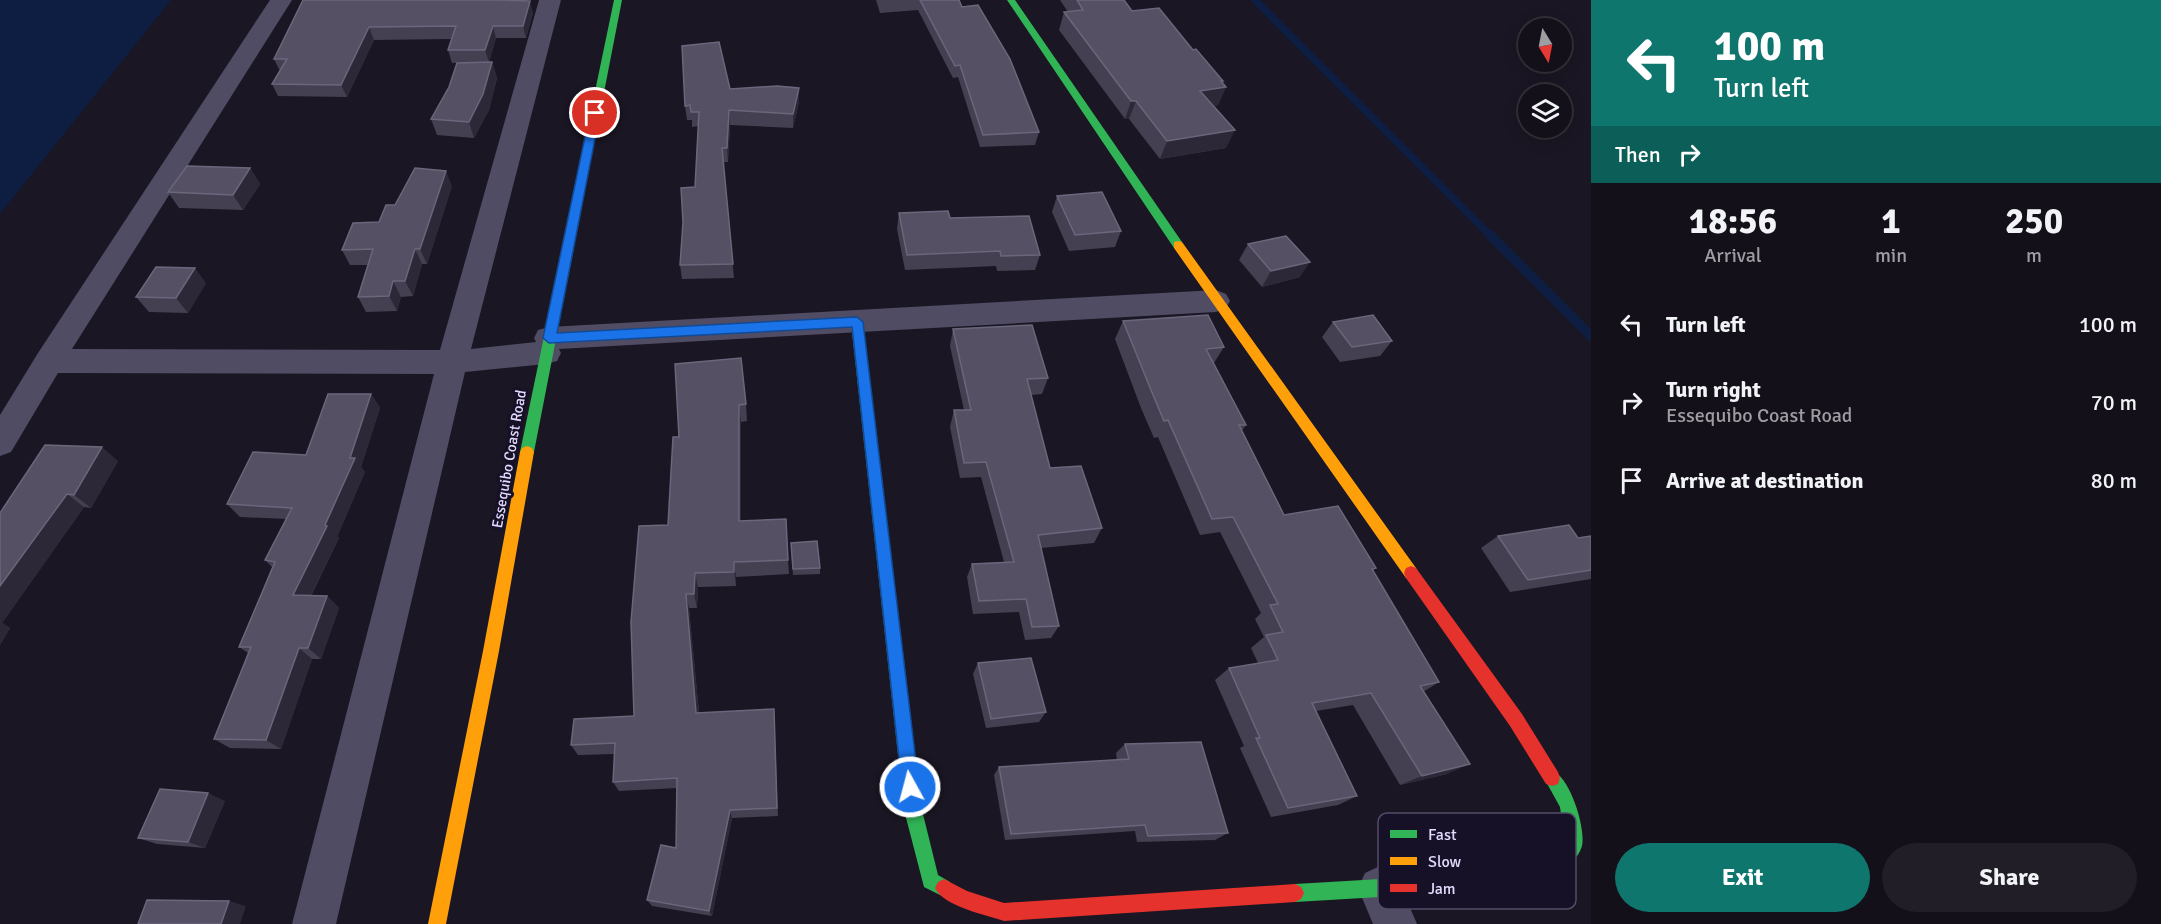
<!DOCTYPE html>
<html lang="en">
<head>
<meta charset="utf-8">
<style>
	:root { --surface:#14101a; --page:#211e27; --text:#f1f3f6; --muted:#9d9da2; --line:#333039; --accent:#0f766e }
	body { margin:0; font-family:Signika,sans-serif; background:var(--page); color:var(--text); height:100vh; display:flex; flex-direction:column; font-size:22px; white-space:nowrap }
	* { box-sizing:border-box; margin:0 }
	p { font-size:20px; color:var(--muted) }
	.icon { flex:none; width:33px; height:33px; fill:none; stroke:currentColor; stroke-width:2; stroke-linecap:round; stroke-linejoin:round }
	.map { position:relative; flex:1; overflow:hidden }
	.sheet { display:flex; flex-direction:column; background:var(--surface); width:570px }
	.sheet>* { flex:none }
	.banner { background:#0f766e; color:#fff; overflow:hidden }
	.needle { width:39px; rotate:170deg }
	.buttons { position:absolute; left:1518px; top:18px; display:grid; gap:12px }
	.buttons a { display:grid; place-items:center; width:54px; height:54px; border-radius:50%; background:var(--surface); box-shadow:0 3px 15px #0003,0 0 0 2px var(--line); font-size:30px }
	.pin { position:absolute; display:grid; place-items:center; width:51px; height:51px; color:#fff; margin:-26px; border:3px solid #fff; border-radius:50%; box-shadow:0 2px 6px #0007 }
	.me { position:absolute; width:66px; margin:-33px; rotate:353deg; stroke-linejoin:round; filter:drop-shadow(0 0 4px #0008) }
	.turn { display:flex; align-items:center; gap:21px; height:126px; padding:0 24px; font-size:27px }
	.turn .icon { width:78px; height:78px; stroke-width:2.5 }
	.turn b { display:block; font-size:42px; line-height:51px }
	.then { display:flex; align-items:center; height:57px; padding:0 24px; background:#0003; gap:12px; font-size:22px }
	.eta { display:flex; justify-content:space-evenly; align-items:center; height:102px; text-align:center }
	.eta b { font-size:36px; font-weight:700; line-height:42px }
	.primary-button { display:flex; gap:12px; margin-top:auto; padding:12px 24px }
	.primary-button a { flex:1; height:69px; border-radius:36px; background:var(--accent); color:#fff; font-size:24px; font-weight:700; line-height:69px; text-align:center }
	.primary-button a+a { background:var(--page); color:var(--text) }
	ul { padding:0; list-style:none }
	li { display:flex; align-items:center; gap:18px; height:78px; padding:0 24px }
	li div { flex:1 }
	li b { display:block; font-size:22px }
	li em { font-style:normal }
	main { display:flex; flex:1; min-height:0 }
	.map>svg:first-child { display:block }
	.water { fill:#0e1d42 }
	.lines { fill:none; stroke-linecap:round; stroke-linejoin:round }
	.stream-far1 { stroke:#0e1d42; stroke-width:8 }
	.stream { stroke:#0e1d42; stroke-width:10 }
	.street { fill:#4f4c63; fill-rule:evenodd }
	.fast { fill:#30b455; fill-rule:evenodd }
	.slow { fill:#ff9f0a; fill-rule:evenodd }
	.jam { fill:#e5322d; fill-rule:evenodd }
	.wall { fill:#454051 }
	.shaded-wall { fill:#2d2837 }
	.building { fill:#555063; stroke:#6b667c; stroke-width:1.5 }
	.route { fill:#1a73e8; stroke:#114b97; stroke-width:1.5 }
	.labels { text-anchor:middle; dominant-baseline:central; stroke-width:6; stroke-linejoin:round; paint-order:stroke }
	.street-label { font-size:15px; fill:#e0dafd; stroke:#171128 }
	.key { fill:#171128; stroke:#534d68; stroke-width:1.5 }
	.key-label { font-size:16px; fill:#e0dafd }
</style>
</head>
<body>
<main>
<div class="map">
<svg width="1591" height="924" viewBox="0 0 1591 924">
	<rect width="100%" height="100%" fill="#1a1623"/>
	<path class="water" d="M0,0H171L0,214Z"/>
	<g class="lines">
		<path class="stream-far1" d="M1255,0L1492,237"/>
		<path class="stream" d="M1490,235L1591,336"/>
		<path class="street" d="M270,0H292L72,349L440,350L539,0H561L471,349L536,342L534,338L538,330L549,327L1216,290L1226,294L1230,301L1226,308L1216,312L559,349L561,353L557,361L546,364L465,372L336,924H292L434,374L58,373L11,452L0,456V415L38,353Z
			M1380,866L1395,873L1417,924H1373L1358,888L1365,873Z"/>
		<path class="fast" d="M614,0H622L534,452L532,456H522L520,452Z
			M1007,0H1015L1182,242V248H1174Z
			M857,318L863,322L922,810L938,875L950,882L953,888L950,894L944,897L924,887L904,810L851,322Z
			M1552,770C1570,777 1586,828 1582,846C1578,860 1567,865 1555,871L1380,897L1295,902L1289,899L1286,893L1289,887L1295,884L1380,879L1547,856L1560,850L1565,842L1560,807L1544,778L1546,772Z"/>
		<path class="slow" d="M1178,241L1182,242L1416,568L1418,573L1416,578L1411,580L1406,578L1174,248V242Z
			M527,446L532,448L534,452L499,651L446,924H428L483,651L520,452L522,448Z"/>
		<path class="jam" d="M1411,566L1416,568L1522,714L1558,772L1560,778L1558,784L1552,786L1546,784L1510,726L1406,578L1404,573L1406,568Z
			M944,879L967,891L1004,903L1295,884L1301,887L1304,893L1301,899L1295,902L1004,921C986,915 943,906 935,888L938,882Z"/>
	</g>
	<path class="wall" d="M303,0L508,1L533,13L526,38H496L489,62L452,63L448,50L451,39L374,40L347,97L278,96L272,84L280,71L274,59Z
		M876,0H959L962,7L1039,132L1035,145L980,147L958,77L953,78L918,10L880,13Z
		M1060,0H1124L1132,11L1193,50L1223,81L1222,82L1226,87L1218,105L1213,106L1226,148L1160,159L1129,119H1125L1059,30L1064,12H1068Z
		M492,62L497,78L489,110L474,138L437,135L431,119Z
		M799,88V102L793,128L730,125L728,162H723L734,278L682,279L680,265L683,222L695,187L698,126L692,127V120H687L685,106L730,89Z
		M250,168L260,184L243,210L179,208L168,192Z
		M452,186L427,264H422L413,296L401,297L397,311L366,312L358,297L368,265H350L342,250L379,222L395,205Z
		M1057,196L1121,231L1115,247L1069,251L1052,212Z
		M899,213L950,218L1040,255L1035,270L997,271L996,266L905,270L897,229Z
		M1248,244L1300,277L1262,287L1239,260Z
		M206,283L188,313L149,312L136,297Z
		M1123,321L1224,347L1214,363L1246,425L1242,431L1284,515L1376,568L1373,570L1439,682L1423,692L1447,774L1400,785L1353,705L1316,711L1357,796L1338,805L1271,817L1240,748L1244,746L1215,680L1229,668L1258,663L1251,648L1264,637L1255,619L1261,613L1220,532L1200,535L1158,437L1154,438L1141,408L1115,339Z
		M1333,322L1392,341L1380,356L1340,362L1322,337Z
		M953,329L1048,378L1042,394L1031,395L1050,468L1102,528L1094,543L1041,548L1059,626L1051,638L1025,640L1019,612L973,614L967,577L972,564L1004,562L981,477L960,478L950,427L954,410H964L950,346Z
		M675,364L746,404L747,421L741,422V521L788,560L789,574L736,577V586L698,587L697,608H689L699,713L774,709L778,816L732,818L712,916L652,906L647,900L676,848L677,788L619,791L613,782L615,754L578,755L571,745L634,716L668,525L679,437Z
		M371,394L380,408L361,467L365,472L337,537L339,538L311,596H327L339,608L321,659H312L281,749L230,748L214,739L248,653L239,647L272,567L265,560L286,519L240,517L227,504L306,455Z
		M118,461L91,508L84,507L2,623L10,628L0,645V513Z
		M1498,536L1578,538L1591,536V579L1510,592L1481,548Z
		M791,549L820,568V574L793,575Z
		M978,663L1046,712L1039,722L986,728L973,674Z
		M1125,744L1228,833L1215,840L1137,842L1135,831L1005,840L994,775L999,767L1117,760L1116,753Z
		M225,801L205,848L157,844L138,838Z"/>
	<path class="shaded-wall" d="M530,1L533,13L526,38L523,26Z
		M493,26L496,38L489,62L485,50Z
		M369,27L374,40L347,97L341,85Z
		M492,62L497,78L489,110L474,138L469,122Z
		M1226,87L1218,105L1193,109L1200,91Z
		M799,88V102L793,128V114Z
		M1131,101H1136L1129,119H1125Z
		M729,110L730,125L728,162L727,148Z
		M1235,130L1226,148L1160,159L1167,141Z
		M250,168L260,184L243,210L233,195Z
		M446,171L452,186L427,264L420,249Z
		M415,249L422,264L413,296L405,281Z
		M1310,262L1300,277L1262,287L1271,271Z
		M195,268L206,283L188,313L176,298Z
		M393,281L401,297L397,311L389,296Z
		M371,394L380,408L361,467L365,472L337,537L339,538L305,607L293,595L325,525L350,458Z
		M739,405L741,422V536L739,521Z
		M102,447L118,461L91,508L74,495Z
		M67,494L84,507L2,623L10,628L0,645V586Z
		M734,562L736,577V586L734,572Z
		M695,573L698,587L697,608L694,594Z
		M686,594L689,608L700,724L696,713Z
		M327,596L339,608L321,659L308,648Z
		M299,648L312,659L281,749L266,740Z
		M1470,764L1447,774L1400,785L1422,776Z
		M208,793L225,801L205,848L188,842Z
		M730,810L732,818L712,916L709,911Z
		M229,901L246,906L240,924H221Z"/>
	<path class="building" d="M303,0H501L530,1L523,26H493L485,50H448L456,26L369,27L341,85L272,84L287,59H274Z
		M920,0H959L962,7L978,5L1010,59L1039,132L983,135L960,65L955,66Z
		M1077,0H1124L1132,11L1159,8L1193,50L1196,49L1223,81H1221L1226,87L1200,91L1235,130L1167,141L1136,101H1131L1064,12L1083,10Z
		M719,42L730,89L777,86L799,88L793,114L729,110L727,148H722L733,264L680,265L683,222L681,188L695,187L699,112H691L690,105L685,106L682,46Z
		M492,62L483,94L469,122L431,119L449,87L457,63Z
		M187,166L250,168L233,195L168,192Z
		M415,168L446,171L420,249H415L405,281H393L389,296L358,297L373,249L342,250L353,223L379,222L386,205H395Z
		M1102,192L1121,231L1075,235L1057,196Z
		M948,211L950,218L1029,216L1040,255L1001,256L1000,251L907,255L899,213Z
		M1286,236L1310,262L1271,271L1248,244Z
		M156,267L195,268L176,298L136,297Z
		M1208,315L1224,347L1206,349L1246,425H1239L1284,515L1338,506L1376,568L1372,569L1439,682L1420,686L1470,764L1422,776L1371,693L1312,703L1357,796L1288,808L1256,738H1260L1229,668L1278,660L1266,635L1283,632L1270,605L1278,604L1233,517L1212,519L1168,420L1164,421L1151,390L1123,321Z
		M1373,315L1392,341L1352,347L1333,322Z
		M1032,325L1048,378L1027,379L1050,468L1081,466L1102,528L1038,535L1059,626L1032,627L1026,599L979,601L972,564L1014,562L986,462L964,463L954,410H971L953,329Z
		M741,358L746,404L739,405V521L786,519L788,560L734,562V572L695,573L694,594H686L696,713L774,709L777,808L730,810L709,911L647,900L661,845L676,848L677,778L613,782L615,743L571,745L574,719L634,716L631,622L639,526L668,525L673,437H679L675,364Z
		M328,394H371L350,458H355L325,525L327,526L293,595L327,596L308,648H299L266,740L214,739L251,647H239L275,562L265,560L292,508L227,504L253,452L306,455Z
		M45,445L102,447L74,495L67,494L0,586V513Z
		M1569,525L1578,538L1591,536V570L1528,580L1498,536Z
		M817,541L820,568L793,569L791,543Z
		M1031,658L1046,712L991,719L978,663Z
		M1201,742L1228,833L1148,836L1145,825L1011,834L999,767L1129,759L1125,744Z
		M160,789L208,793L188,842L138,838Z
		M147,900L229,901L221,924H138Z"/>
	<path class="route" d="M595,110L600,113L557,333L857,317L863,322L919,787L916,793L910,796L904,793L902,787L852,327L549,343L543,338L590,113Z"/>
	<g class="labels">
		<g class="street-label">
			<text transform="translate(509 459) rotate(-80)">Essequibo Coast Road</text>
		</g>
	</g>
	<rect x="1378" y="813" width="198" height="96" rx="9" class="key"/>
	<rect x="1390" y="830" width="27" height="8" fill="#30b455"/>
	<rect x="1390" y="857" width="27" height="8" fill="#ff9f0a"/>
	<rect x="1390" y="884" width="27" height="8" fill="#e5322d"/>
	<g class="key-label">
		<text x="1428" y="840">Fast</text>
		<text x="1428" y="867">Slow</text>
		<text x="1428" y="894">Jam</text>
	</g>
</svg>
<div class="buttons">
<a><svg class="needle" viewBox="-14 -14 28 28"><path d="M0-13l5 13h-10z" fill="#e53935"/><path d="M0 13l5-13h-10z" fill="#9d9da2"/></svg></a>
<a><svg class="icon" aria-label="layers" viewBox="0 0 24 24"><path d="M12 4l9 5-9 5-9-5zM3 14l9 5 9-5"/></svg></a>
</div>
<div class="pin" style="left:595px;top:113px;background:#d93025"><svg class="icon" aria-label="arrive" viewBox="0 0 24 24"><path d="M6 21V4h12l-3 4 3 4H6"/></svg></div>
<svg class="me" style="left:910px;top:787px" viewBox="-20 -20 40 40"><circle r="17" fill="#1a73e8" stroke="#fff" stroke-width="3"/><path d="M0-11L8 9 0 5-8 9z" fill="#fff"/></svg>
</div>
<section class="sheet">
<div class="banner">
<div class="turn"><svg class="icon" aria-label="left" viewBox="0 0 24 24"><path d="M17 20v-9H6M10 6l-5 5 5 5"/></svg><div><b>100 m</b>Turn left</div></div>
<div class="then">Then<svg class="icon" aria-label="right" viewBox="0 0 24 24"><path d="M7 20v-9h11M14 6l5 5-5 5"/></svg></div>
</div>
<div class="eta">
<div><b>18:56</b><p>Arrival</p></div>
<div><b>1</b><p>min</p></div>
<div><b>250</b><p>m</p></div>
</div>
<ul>
<li><svg class="icon" aria-label="left" viewBox="0 0 24 24"><path d="M17 20v-9H6M10 6l-5 5 5 5"/></svg><div><b>Turn left</b></div><em>100 m</em></li>
<li><svg class="icon" aria-label="right" viewBox="0 0 24 24"><path d="M7 20v-9h11M14 6l5 5-5 5"/></svg><div><b>Turn right</b><p>Essequibo Coast Road</p></div><em>70 m</em></li>
<li><svg class="icon" aria-label="arrive" viewBox="0 0 24 24"><path d="M6 21V4h12l-3 4 3 4H6"/></svg><div><b>Arrive at destination</b></div><em>80 m</em></li>
</ul>
<div class="primary-button"><a>Exit</a><a>Share</a></div>
</section>
</main>
</body>
</html>
